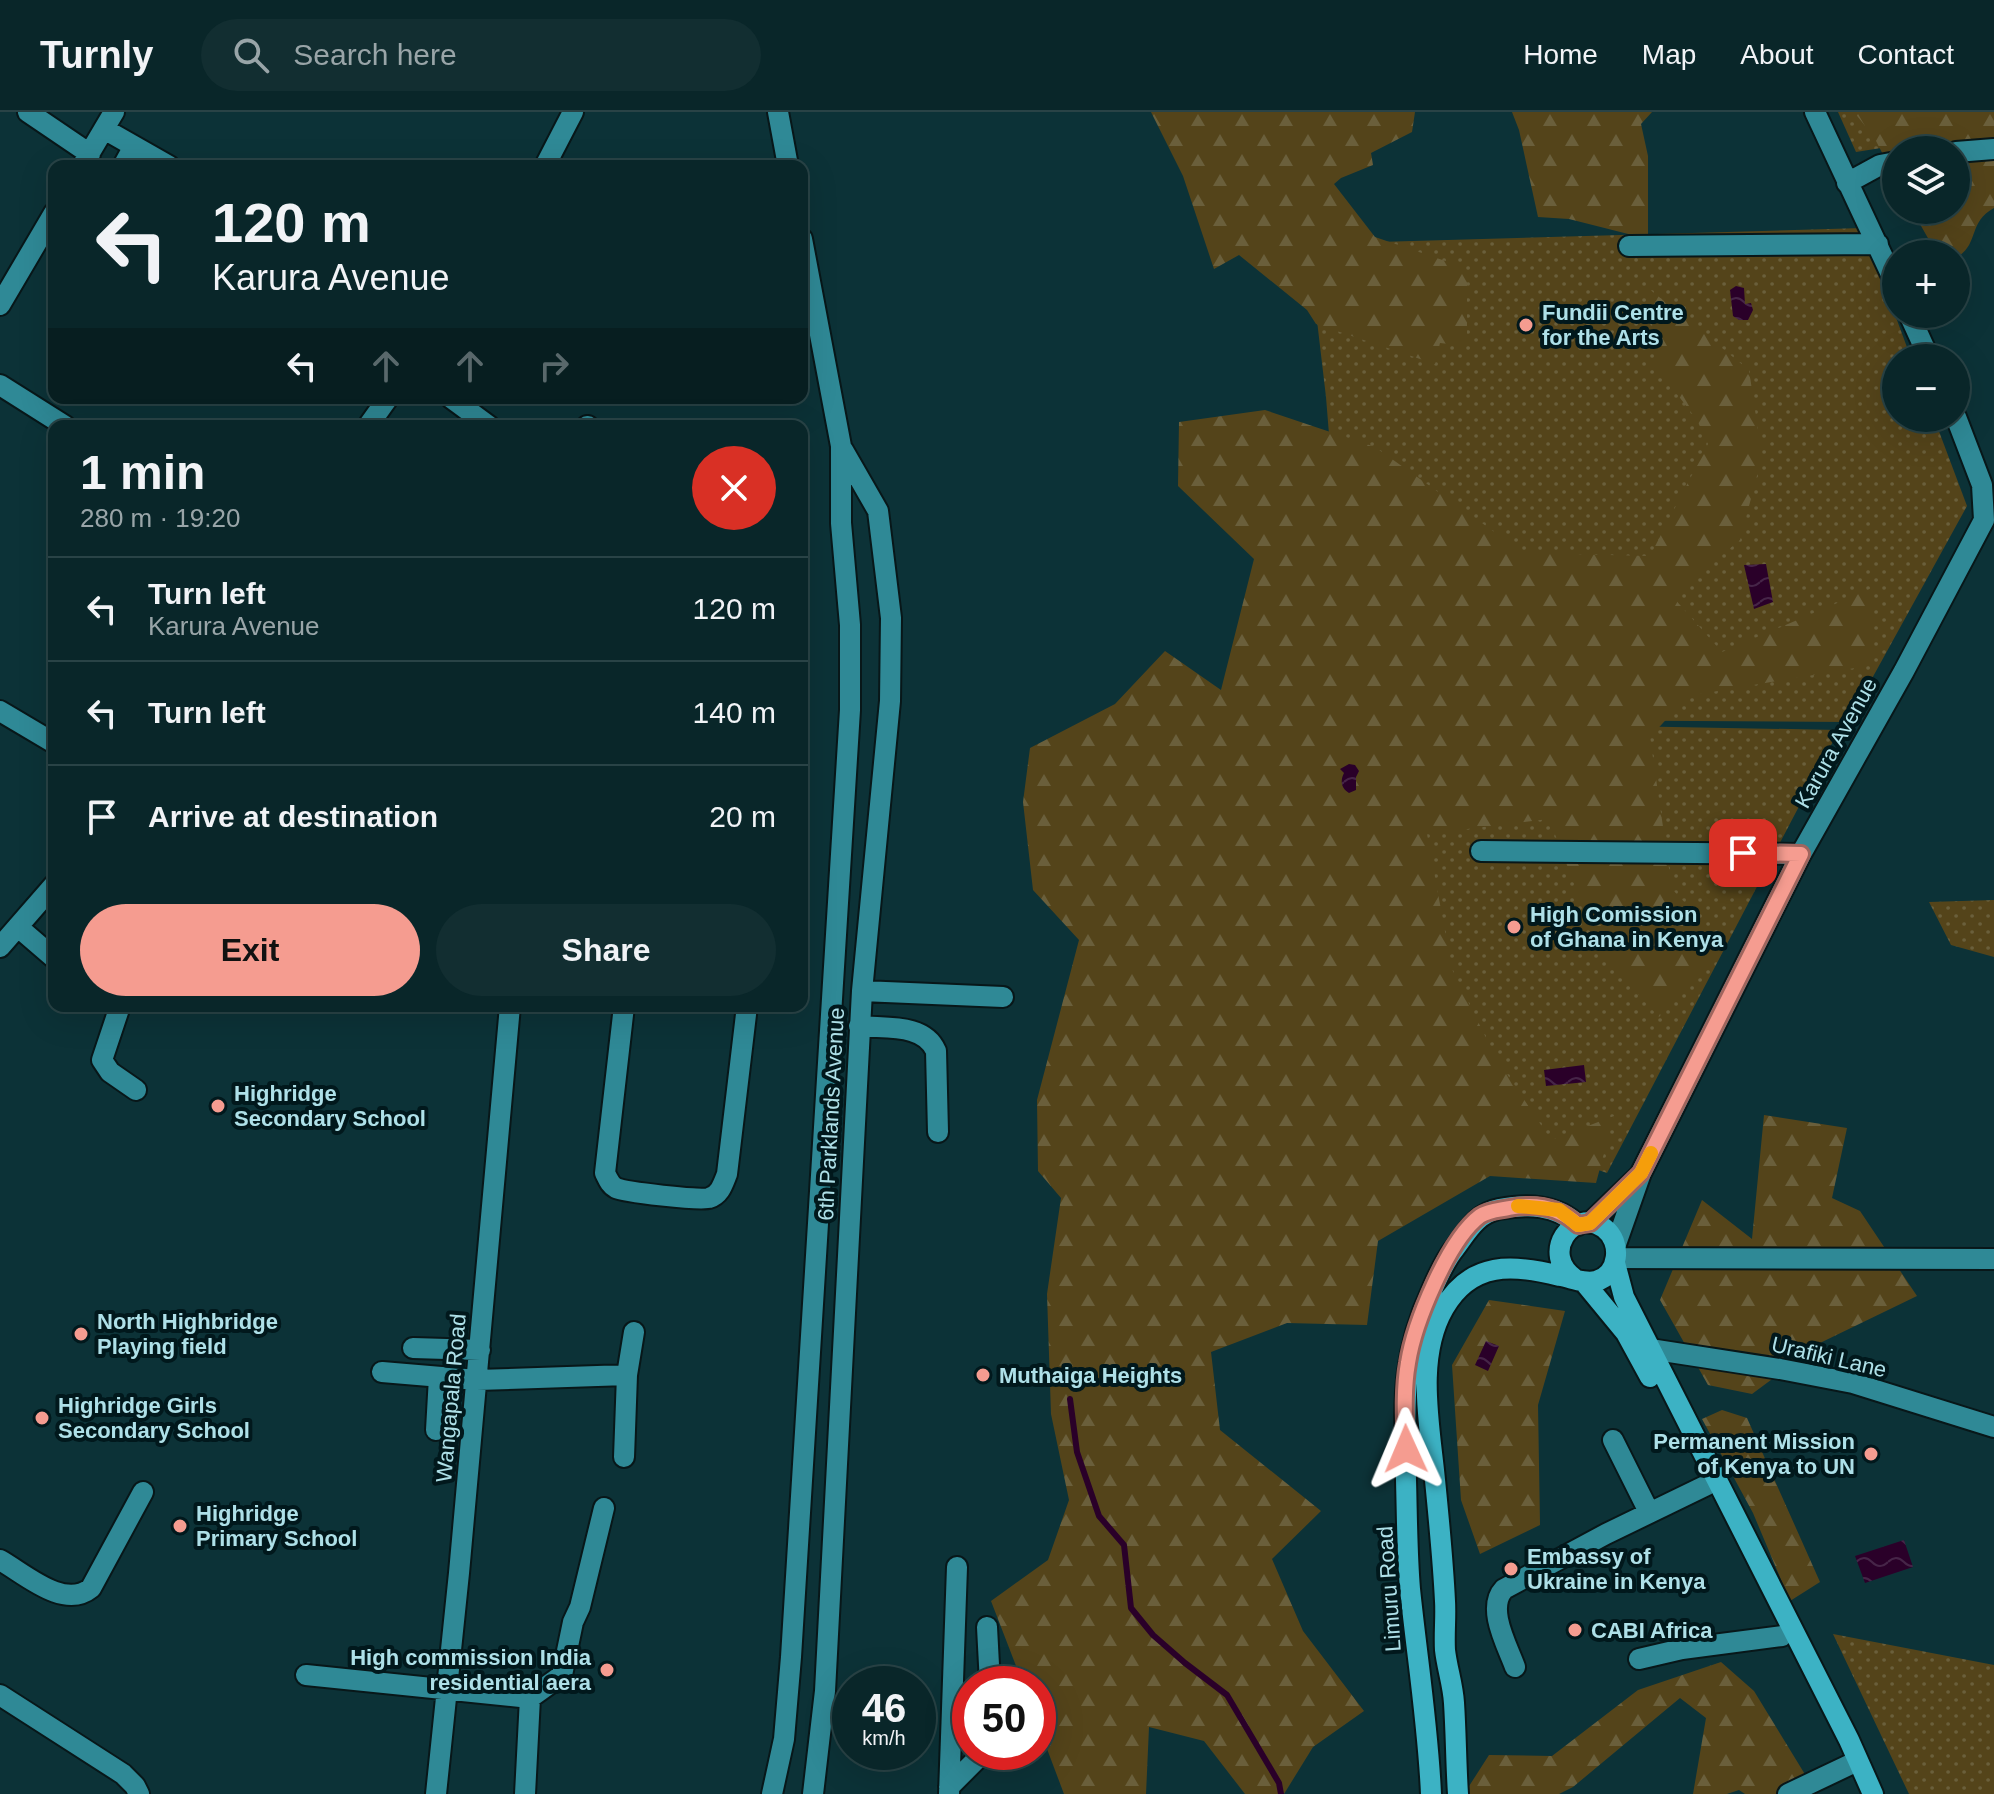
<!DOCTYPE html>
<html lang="en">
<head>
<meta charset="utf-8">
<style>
	:root { --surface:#092629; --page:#122e31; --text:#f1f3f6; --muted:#99a5a8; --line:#294346; --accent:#f59c90 }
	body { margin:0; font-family:Arial,sans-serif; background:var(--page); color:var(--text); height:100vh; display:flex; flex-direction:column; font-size:30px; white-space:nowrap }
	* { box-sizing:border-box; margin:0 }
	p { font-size:26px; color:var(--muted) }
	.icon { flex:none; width:44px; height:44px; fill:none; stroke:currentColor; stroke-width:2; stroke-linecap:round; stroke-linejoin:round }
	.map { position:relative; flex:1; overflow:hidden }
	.side { position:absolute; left:48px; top:308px; width:760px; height:592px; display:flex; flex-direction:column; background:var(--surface); border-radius:16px; box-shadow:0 8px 32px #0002,0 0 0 2px var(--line) }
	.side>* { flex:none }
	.guide { position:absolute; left:48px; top:48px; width:760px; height:244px; border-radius:16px; box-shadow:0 8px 32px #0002,0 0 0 2px var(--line); background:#092629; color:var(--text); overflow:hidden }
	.controls { position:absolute; left:1882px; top:24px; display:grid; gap:16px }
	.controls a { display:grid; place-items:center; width:88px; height:88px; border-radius:50%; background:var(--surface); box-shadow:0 8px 32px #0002,0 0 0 2px var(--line); font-size:40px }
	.speed { position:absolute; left:832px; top:1554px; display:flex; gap:16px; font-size:40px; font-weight:700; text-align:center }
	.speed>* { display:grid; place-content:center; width:104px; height:104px; border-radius:50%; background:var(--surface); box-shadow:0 8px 32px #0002,0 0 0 2px var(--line); line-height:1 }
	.speed small { font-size:20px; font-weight:400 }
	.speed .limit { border:12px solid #d22; background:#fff; color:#111 }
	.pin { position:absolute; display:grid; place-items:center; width:68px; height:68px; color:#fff; margin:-34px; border-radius:16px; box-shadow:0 4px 12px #0006 }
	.me { position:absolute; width:88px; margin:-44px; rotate:359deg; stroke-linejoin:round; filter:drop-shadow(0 0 6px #0008) }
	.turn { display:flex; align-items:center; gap:28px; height:168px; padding:0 32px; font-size:36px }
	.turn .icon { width:104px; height:104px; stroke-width:2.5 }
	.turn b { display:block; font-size:56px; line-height:68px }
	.lanes { display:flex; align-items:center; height:76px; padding:0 32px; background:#0003; justify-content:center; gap:40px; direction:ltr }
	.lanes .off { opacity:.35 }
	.round { display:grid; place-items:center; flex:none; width:84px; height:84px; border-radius:42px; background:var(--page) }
	.summary { display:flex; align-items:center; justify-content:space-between; height:136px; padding:0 32px }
	h1 { font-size:48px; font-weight:800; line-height:60px }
	.action { display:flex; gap:16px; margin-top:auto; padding:16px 32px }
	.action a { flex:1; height:92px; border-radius:48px; background:var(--accent); color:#111; font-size:32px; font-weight:800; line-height:92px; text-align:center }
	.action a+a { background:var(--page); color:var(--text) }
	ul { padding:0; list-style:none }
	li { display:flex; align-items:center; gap:24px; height:104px; padding:0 32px; border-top:2px solid var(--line) }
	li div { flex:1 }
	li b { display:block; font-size:30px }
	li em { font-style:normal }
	header { display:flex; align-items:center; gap:48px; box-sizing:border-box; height:112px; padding:0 40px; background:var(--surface); border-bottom:2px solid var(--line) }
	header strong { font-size:38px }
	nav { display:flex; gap:44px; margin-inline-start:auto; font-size:28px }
	.search { width:560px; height:72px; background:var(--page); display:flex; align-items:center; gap:20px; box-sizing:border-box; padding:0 28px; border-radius:44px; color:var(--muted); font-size:30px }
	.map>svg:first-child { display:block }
	.grass { fill:url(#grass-dots) }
	.forest { fill:url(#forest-firs) }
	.water { fill:url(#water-waves) }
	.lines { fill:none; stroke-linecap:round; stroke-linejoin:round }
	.stream { stroke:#2a0029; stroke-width:6 }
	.minor-casing { stroke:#081719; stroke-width:24 }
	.major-casing { stroke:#081719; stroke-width:24 }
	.minor { stroke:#2f8996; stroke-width:20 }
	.major { stroke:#3cb2c4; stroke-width:20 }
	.route-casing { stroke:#9f655e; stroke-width:20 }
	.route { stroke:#f59c90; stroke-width:14 }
	.slow { stroke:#f59e0b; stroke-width:14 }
	.poi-dot { fill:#f59c90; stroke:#01181c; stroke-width:3 }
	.labels { text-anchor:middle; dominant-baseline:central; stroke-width:8; stroke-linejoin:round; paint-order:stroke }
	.poi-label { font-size:22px; font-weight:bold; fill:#aee0e8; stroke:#01181c; text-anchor:start }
	.street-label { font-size:22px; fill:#aee0e8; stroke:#01181c }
</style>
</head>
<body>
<header>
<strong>Turnly</strong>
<div class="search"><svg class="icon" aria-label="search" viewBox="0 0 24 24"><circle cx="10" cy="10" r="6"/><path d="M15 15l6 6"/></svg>Search here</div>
<nav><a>Home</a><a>Map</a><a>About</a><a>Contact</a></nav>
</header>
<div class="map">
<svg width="1994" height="1682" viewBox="0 0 1994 1682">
	<defs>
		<pattern id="grass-dots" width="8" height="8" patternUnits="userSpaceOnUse" patternTransform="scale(2)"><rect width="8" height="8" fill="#54441a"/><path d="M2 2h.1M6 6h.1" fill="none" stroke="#6a5f3b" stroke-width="1.8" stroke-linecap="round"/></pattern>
		<pattern id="forest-firs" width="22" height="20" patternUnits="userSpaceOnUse" patternTransform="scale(2)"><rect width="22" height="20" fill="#54441a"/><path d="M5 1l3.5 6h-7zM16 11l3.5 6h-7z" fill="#6a5f3b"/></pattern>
		<pattern id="water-waves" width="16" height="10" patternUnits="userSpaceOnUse" patternTransform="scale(2)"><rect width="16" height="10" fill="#2a0029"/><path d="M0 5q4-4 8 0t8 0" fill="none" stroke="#462548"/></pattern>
	</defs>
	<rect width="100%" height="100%" fill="#0c3237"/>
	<path class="grass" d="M1838,0H1994V18L1856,40Z
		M1863,116L1911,246H1896V306H1934L1967,394L1848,610L1352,607L1326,285L1308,132Z
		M1353,609L1839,618L1607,1061L1338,969Z
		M1994,788V845L1951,833L1929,790Z
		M1833,1522L1994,1553V1682H1909Z"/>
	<path class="forest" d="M1151,0H1415L1412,20L1371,41L1373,53L1341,66L1334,72L1375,125L1460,154L1459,160L1467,164V234L1440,231L1435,252L1316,212L1307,198L1239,143L1214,157L1183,64Z
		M1512,0H1652L1641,12L1648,44V127L1569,107L1538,105L1519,18Z
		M1854,0H1994V96C1967,111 1980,132 1956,146V142H1937L1912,98H1956V38H1896V68L1874,25Z
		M1648,176L1749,258L1762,345L1740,428L1672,484L1722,540L1870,477L1873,553L1688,584L1650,625L1672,777L1724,832L1659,905L1602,843L1549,707L1427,722L1452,857L1495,944L1551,1028L1614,1004L1596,1071L1490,1064L1378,1129L1367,1213L1287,1211L1211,1240L1220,1318L1321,1399L1272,1447L1303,1519L1364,1599L1313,1635L1284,1682H1245L1204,1629L1149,1615L1146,1682H1064L1038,1613V1572H1023L991,1489L1048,1448L1069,1388L1051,1302L1047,1182L1061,1086L1038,1059L1037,988L1079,828L1033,778L1023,690L1030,636L1115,592L1165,539L1221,578L1254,447L1178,374L1179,310L1265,298L1375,335L1524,441L1650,444L1708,332L1697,308L1657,256Z
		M1764,1003L1847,1016L1832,1086L1860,1099L1917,1184L1822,1230L1752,1282L1708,1273L1660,1188L1702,1088L1752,1127Z
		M1489,1188L1565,1199L1538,1293L1540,1413L1480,1442L1461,1388L1452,1253Z
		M1722,1298L1747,1306L1820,1470L1790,1489L1753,1401L1702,1307Z
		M1721,1550L1754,1579L1817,1682H1745L1739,1678L1727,1682H1693L1706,1606L1680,1586L1573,1675L1559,1682H1464L1489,1643L1552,1644L1638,1578Z"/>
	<path class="water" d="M1736,174L1744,176L1745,192L1751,191L1753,198L1748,208H1739L1733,204L1730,178Z
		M1766,452L1773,490L1754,497L1744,453Z
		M1349,652L1355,653L1359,659L1356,665V678L1349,681C1341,676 1340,669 1344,661L1340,657Z
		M1584,953L1586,970L1546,974L1544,958Z
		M1486,1229L1499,1234L1488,1259L1475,1253Z
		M1904,1428L1913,1455L1865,1471L1855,1444Z"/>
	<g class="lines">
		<path class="stream" d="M1070,1287L1077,1340L1099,1404L1124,1433L1131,1496L1153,1523L1185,1551L1227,1583L1279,1671L1281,1682"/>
		<defs>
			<path id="minor" d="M28,0L90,42
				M778,0L788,54
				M1815,0L1896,173
				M104,17L169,54
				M1956,40L1994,37
				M82,54L114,0
				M123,54L134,34
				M545,54L573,0
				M1847,71L1880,53L1896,50
				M1629,134L1878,132
				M0,193L54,101
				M1909,202L1929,246
				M0,273L65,314
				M451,286L489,314
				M368,314L388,286
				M587,314H588
				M0,599L54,631
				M1481,739L1801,742
				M18,815L54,846
				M0,835L54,773
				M862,879L1003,885
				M120,894L102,948L110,960L136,978
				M624,894L605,1061C608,1067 610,1073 616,1076C624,1080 701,1089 709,1086C720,1083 723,1072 727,1062L747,894
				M859,914C885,917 924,911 936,939L938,1020
				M1590,1111L1639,1064
				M1616,1132L1641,1061L1801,742L1904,559L1984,408L1982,373L1956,305
				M1616,1146L1994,1147
				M413,1236L480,1238
				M1650,1237L1780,1257L1853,1271L1994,1315
				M382,1260L477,1268L627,1263L624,1345
				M627,1263L634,1220
				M436,1318L439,1265
				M1613,1328L1649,1400
				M0,1448C25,1462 64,1498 91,1476L143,1380
				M987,1515L990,1572
				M1639,1547L1682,1537L1782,1524
				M1515,1555C1507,1533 1486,1496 1504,1477L1606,1422L1707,1373
				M306,1563L530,1586L562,1563L573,1510L580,1495L604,1396
				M0,1583L123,1662L135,1674L139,1682
				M949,1675L984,1640
				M436,1682L459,1461L510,894
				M525,1682L530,1586
				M772,1682L784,1627L791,1545L850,598V513L841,411V334L802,127
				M813,1682L825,1579L862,879L890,589L891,506L878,399L843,338
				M949,1682L957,1455
				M1788,1682L1849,1653"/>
			<path id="major" d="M1615,1151L1624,1185L1849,1628L1873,1682
				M1584,1170L1626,1221L1650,1265
				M1431,1682C1428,1613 1417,1545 1410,1477C1407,1441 1407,1404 1406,1368C1405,1295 1400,1247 1432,1178C1438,1164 1445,1148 1455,1136C1467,1120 1477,1101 1499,1097C1527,1092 1556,1092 1578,1113
				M1458,1682C1456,1652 1456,1621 1454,1591C1453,1573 1447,1556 1445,1538C1444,1521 1446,1505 1445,1489C1443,1449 1439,1408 1435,1368C1430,1314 1415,1246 1444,1196C1471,1149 1513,1152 1560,1164C1572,1166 1584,1172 1596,1169C1619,1163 1623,1130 1604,1116C1573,1094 1539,1142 1575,1167"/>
		</defs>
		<use href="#minor" class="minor-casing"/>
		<use href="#major" class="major-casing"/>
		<use href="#minor" class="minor"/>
		<use href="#major" class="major"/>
	</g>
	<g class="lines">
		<defs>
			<path id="route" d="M1406,1337C1405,1309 1403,1279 1408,1251C1414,1212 1448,1128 1480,1104C1489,1098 1500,1098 1509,1096C1535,1091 1559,1095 1578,1113L1590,1111L1641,1061L1801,742L1743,741"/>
		</defs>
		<use href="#route" class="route-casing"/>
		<use href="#route" class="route"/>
		<path class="slow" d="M1518,1094L1559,1098L1578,1113L1590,1111L1641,1061L1651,1041"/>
	</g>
	<g class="poi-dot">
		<circle cx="1526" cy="213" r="8"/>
		<circle cx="1514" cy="815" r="8"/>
		<circle cx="218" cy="994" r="8"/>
		<circle cx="81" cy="1222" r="8"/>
		<circle cx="983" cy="1263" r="8"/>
		<circle cx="42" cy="1306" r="8"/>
		<circle cx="1871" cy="1342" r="8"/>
		<circle cx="180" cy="1414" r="8"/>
		<circle cx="1511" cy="1457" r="8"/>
		<circle cx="1575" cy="1518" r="8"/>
		<circle cx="607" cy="1558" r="8"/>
	</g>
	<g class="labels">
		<g class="poi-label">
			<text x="1542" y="200">Fundii Centre<tspan x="1542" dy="25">for the Arts</tspan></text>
			<text x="1530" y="802">High Comission<tspan x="1530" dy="25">of Ghana in Kenya</tspan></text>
			<text x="234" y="981">Highridge<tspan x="234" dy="25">Secondary School</tspan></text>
			<text x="97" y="1209">North Highbridge<tspan x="97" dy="25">Playing field</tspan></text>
			<text x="999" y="1263">Muthaiga Heights</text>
			<text x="58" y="1293">Highridge Girls<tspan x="58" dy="25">Secondary School</tspan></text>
			<text x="1855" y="1329" text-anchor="end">Permanent Mission<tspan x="1855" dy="25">of Kenya to UN</tspan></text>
			<text x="196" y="1401">Highridge<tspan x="196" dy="25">Primary School</tspan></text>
			<text x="1527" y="1444">Embassy of<tspan x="1527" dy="25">Ukraine in Kenya</tspan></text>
			<text x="1591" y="1518">CABI Africa</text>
			<text x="591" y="1545" text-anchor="end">High commission India<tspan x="591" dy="25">residential aera</tspan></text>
		</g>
		<g class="street-label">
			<text transform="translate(1836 631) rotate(-61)">Karura Avenue</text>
			<text transform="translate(831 1002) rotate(-87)">6th Parklands Avenue</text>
			<text transform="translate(1829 1245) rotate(13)">Urafiki Lane</text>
			<text transform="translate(451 1286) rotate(-85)">Wangapala Road</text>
			<text transform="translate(1389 1477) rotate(-94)">Limuru Road</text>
		</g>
	</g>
</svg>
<div class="controls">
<a><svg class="icon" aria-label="layers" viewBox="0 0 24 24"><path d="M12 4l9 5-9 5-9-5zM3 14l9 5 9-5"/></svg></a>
<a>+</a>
<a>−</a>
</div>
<div class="speed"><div>46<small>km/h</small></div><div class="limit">50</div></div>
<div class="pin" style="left:1743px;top:741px;background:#d93025"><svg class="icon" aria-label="arrive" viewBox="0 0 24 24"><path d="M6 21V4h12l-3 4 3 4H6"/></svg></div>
<svg class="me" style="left:1406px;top:1337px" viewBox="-20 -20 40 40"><path d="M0-17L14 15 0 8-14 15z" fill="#f59c90" stroke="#fff" stroke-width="4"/></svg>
<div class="guide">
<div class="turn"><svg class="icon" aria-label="left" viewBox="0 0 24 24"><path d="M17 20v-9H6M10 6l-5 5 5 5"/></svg><div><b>120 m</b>Karura Avenue</div></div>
<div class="lanes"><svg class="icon" aria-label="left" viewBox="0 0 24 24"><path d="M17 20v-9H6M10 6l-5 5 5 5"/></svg><svg class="icon off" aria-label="ahead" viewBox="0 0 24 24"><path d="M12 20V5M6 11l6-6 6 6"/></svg><svg class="icon off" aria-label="ahead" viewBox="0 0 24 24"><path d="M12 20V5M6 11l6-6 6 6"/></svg><svg class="icon off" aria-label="right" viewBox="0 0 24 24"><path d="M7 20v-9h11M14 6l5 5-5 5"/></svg></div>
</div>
<section class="side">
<div class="summary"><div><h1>1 min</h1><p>280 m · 19:20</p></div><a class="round" style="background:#d93025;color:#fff"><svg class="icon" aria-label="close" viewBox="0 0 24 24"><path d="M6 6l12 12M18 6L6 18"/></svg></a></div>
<ul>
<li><svg class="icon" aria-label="left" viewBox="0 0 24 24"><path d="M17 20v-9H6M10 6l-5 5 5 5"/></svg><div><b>Turn left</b><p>Karura Avenue</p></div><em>120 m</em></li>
<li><svg class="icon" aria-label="left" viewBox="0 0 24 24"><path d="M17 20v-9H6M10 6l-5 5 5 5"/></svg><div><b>Turn left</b></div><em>140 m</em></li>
<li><svg class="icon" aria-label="arrive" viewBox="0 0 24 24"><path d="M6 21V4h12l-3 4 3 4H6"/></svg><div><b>Arrive at destination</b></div><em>20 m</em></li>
</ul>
<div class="action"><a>Exit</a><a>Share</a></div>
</section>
</div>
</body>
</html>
